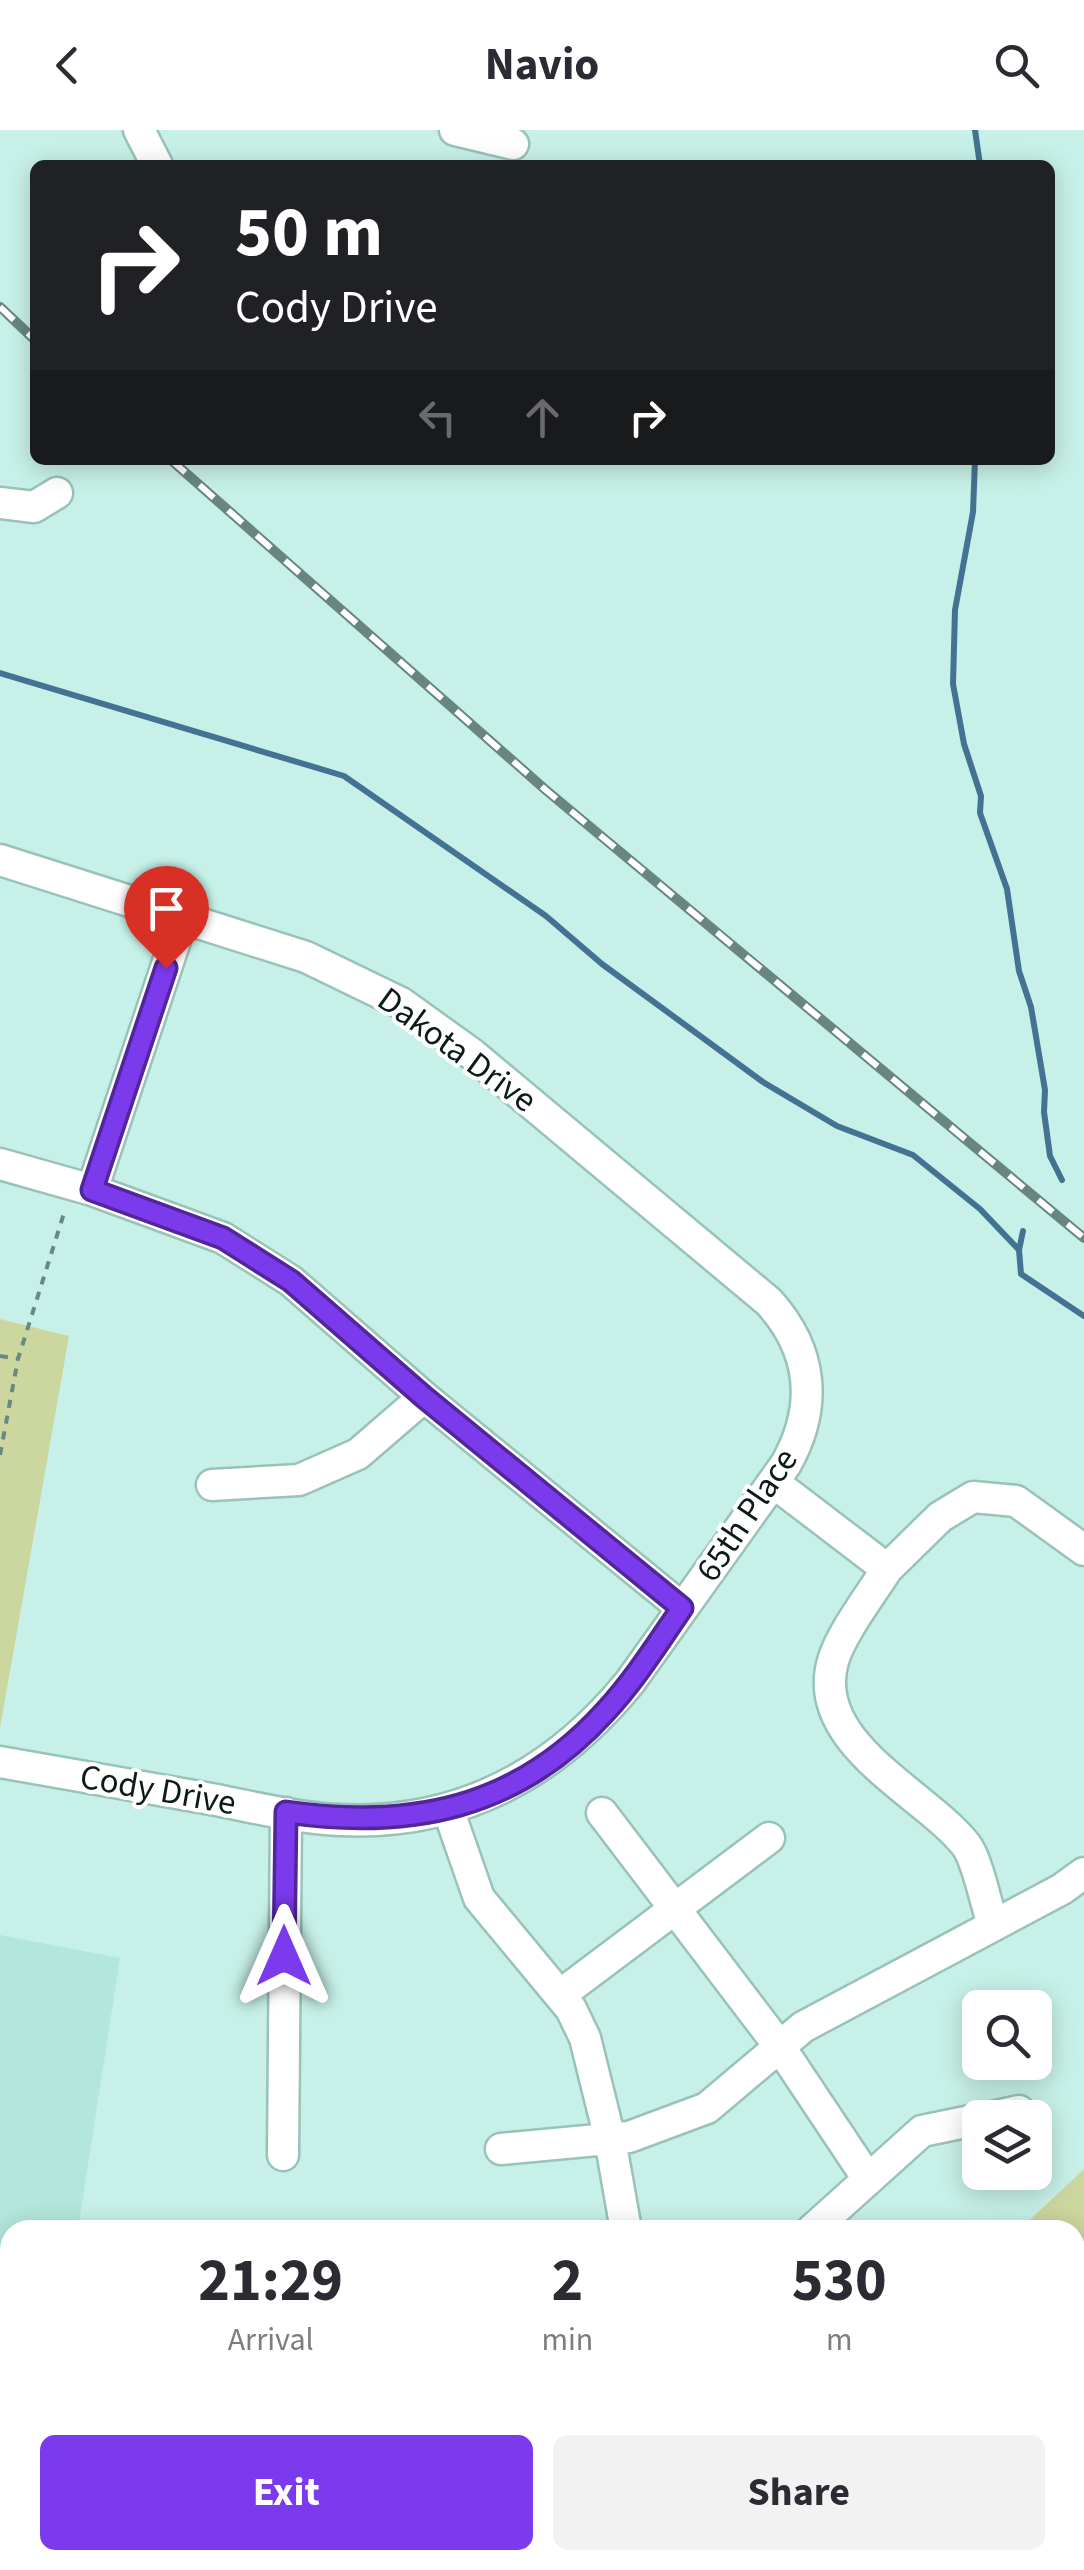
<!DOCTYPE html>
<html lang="en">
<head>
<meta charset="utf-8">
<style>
	:root { --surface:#fff; --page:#f2f2f3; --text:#2b2b33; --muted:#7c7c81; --accent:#7c3aed }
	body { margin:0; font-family:"Source Sans 3",sans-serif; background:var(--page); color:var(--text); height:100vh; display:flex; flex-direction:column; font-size:38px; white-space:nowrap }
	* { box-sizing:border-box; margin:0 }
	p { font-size:32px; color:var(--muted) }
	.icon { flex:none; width:55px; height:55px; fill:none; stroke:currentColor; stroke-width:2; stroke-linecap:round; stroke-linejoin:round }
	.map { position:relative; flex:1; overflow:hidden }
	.drawer { position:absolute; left:0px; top:2090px; width:1085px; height:350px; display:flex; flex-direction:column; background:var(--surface); border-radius:30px 30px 0 0; box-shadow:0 5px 25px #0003 }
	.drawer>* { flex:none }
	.banner { position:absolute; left:30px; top:30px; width:1025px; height:305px; border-radius:15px; box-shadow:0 5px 25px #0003; background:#202124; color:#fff; overflow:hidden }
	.tools { position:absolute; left:962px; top:1860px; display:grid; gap:20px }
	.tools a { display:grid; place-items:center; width:90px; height:90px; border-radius:15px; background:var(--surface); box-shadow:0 5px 25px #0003; font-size:50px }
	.pin { position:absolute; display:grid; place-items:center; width:85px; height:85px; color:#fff; margin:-102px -42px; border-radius:50% 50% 50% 0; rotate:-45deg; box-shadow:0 0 10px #0007 }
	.pin .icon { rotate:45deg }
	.me { position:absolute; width:110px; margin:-55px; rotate:0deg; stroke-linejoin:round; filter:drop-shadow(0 0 8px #0008) }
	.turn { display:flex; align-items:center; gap:35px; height:210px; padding:0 40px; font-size:45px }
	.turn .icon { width:130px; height:130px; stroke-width:2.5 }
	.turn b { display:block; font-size:70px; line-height:85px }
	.lanes { display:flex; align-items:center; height:95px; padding:0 40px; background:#0003; justify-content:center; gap:50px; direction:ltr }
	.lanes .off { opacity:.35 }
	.eta { display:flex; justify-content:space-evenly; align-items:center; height:170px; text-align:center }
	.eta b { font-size:60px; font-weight:700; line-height:70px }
	.primary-button { display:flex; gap:20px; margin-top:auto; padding:20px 40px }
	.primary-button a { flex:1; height:115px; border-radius:15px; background:var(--accent); color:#fff; font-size:40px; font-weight:700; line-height:115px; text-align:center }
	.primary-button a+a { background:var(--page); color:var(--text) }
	header { display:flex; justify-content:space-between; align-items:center; height:130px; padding:0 40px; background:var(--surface); font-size:45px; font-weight:700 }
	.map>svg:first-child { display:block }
	.built { fill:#b3e7dc }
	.green { fill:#ccd69f }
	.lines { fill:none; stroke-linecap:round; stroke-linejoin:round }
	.stream { stroke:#447292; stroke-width:6 }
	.minor-casing { stroke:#99c2b9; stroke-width:35 }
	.path { stroke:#6a8882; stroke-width:4; stroke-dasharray:8 8; stroke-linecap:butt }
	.minor { stroke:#fff; stroke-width:30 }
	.rail-casing { stroke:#68857f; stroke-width:10 }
	.rail { stroke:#fff; stroke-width:6; stroke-dasharray:19; stroke-linecap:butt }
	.route-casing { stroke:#51269a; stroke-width:25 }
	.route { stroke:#7c3aed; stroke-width:18 }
	.labels { text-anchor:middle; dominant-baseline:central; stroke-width:8; stroke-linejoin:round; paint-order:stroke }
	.street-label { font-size:35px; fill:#0b1b18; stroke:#fff }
</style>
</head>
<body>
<header><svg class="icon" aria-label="back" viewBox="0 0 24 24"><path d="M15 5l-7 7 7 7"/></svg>Navio<svg class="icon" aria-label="search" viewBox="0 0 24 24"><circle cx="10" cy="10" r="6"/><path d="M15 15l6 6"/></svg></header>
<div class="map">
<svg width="1084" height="2440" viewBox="0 0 1084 2440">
	<rect width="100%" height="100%" fill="#c7f1e8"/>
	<path class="built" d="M0,1805L120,1828L78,2100H10V2263L0,2262Z"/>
	<path class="green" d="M0,1189L69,1206L0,1598Z
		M1084,2039V2440H0V2262L10,2263V2430H1075V2100H1019Z"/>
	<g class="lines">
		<path class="stream" d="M975,0L980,35
			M975,330L973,382L955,480L953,554L964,614L981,666L980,683L1007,759L1019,841L1031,877L1045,960L1044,982L1050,1026L1062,1050
			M0,543L344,646L546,786L602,834L763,952L837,996L913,1025L980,1079L1019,1120
			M1023,1101L1019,1120L1021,1144L1084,1186
			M1075,2197L1084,2186
			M0,2380L10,2385
			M481,2430L489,2436L521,2440
			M817,2440L832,2430"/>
		<defs>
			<path id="minor" d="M139,0L157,35
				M455,0L513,14
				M0,373L34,377L57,363
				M0,730L306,827L401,873L472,924L769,1172C813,1221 818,1277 786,1334L630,1552C555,1644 460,1696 339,1690C296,1688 253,1677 211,1669C140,1657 70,1644 0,1632
				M0,1034L92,1060L223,1108L291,1151L424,1267L682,1478
				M92,1060L183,787
				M773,1352L887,1439L940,1387L973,1367L1016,1371L1084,1420
				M212,1355L299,1350L358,1324L424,1267
				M887,1439C872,1463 840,1505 833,1531C809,1613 925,1663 966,1715C978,1731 986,1775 993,1795
				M448,1679L479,1768L571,1879L585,1908L610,2009L626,2100
				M602,1683L780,1917L868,2049
				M560,1865L769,1708
				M987,1988L1019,1981
				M501,2019L629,2007L707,1978L803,1897L1062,1759L1084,1743
				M283,2025L286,1683
				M812,2100L922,2001L980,1989"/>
		</defs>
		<use href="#minor" class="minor-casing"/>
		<path class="path" d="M0,1226L18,1229
			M0,1325L18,1229L65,1080"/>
		<use href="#minor" class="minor"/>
		<defs>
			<path id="rail" d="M0,177L35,210
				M171,330L547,661L1084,1108"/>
		</defs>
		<use href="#rail" class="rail-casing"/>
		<use href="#rail" class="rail"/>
	</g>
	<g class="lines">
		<defs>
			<path id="route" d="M166,838L92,1060L223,1108L291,1151L424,1267L682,1478C658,1513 634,1551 605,1582C517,1679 410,1700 286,1682L284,1826"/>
		</defs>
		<use href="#route" class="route-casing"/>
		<use href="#route" class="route"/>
	</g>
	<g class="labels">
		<g class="street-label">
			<text transform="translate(457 920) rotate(36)">Dakota Drive</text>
			<text transform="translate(747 1385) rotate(-56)">65th Place</text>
			<text transform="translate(158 1660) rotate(10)">Cody Drive</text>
		</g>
	</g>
</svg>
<div class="tools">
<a><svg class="icon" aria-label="search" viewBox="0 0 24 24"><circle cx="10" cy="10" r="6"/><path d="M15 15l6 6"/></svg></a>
<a><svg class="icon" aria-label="layers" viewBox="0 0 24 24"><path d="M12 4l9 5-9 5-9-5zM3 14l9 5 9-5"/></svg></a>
</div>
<div class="pin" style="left:166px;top:838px;background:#d93025"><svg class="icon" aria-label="arrive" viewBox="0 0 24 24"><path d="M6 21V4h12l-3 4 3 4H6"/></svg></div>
<svg class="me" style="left:284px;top:1826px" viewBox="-20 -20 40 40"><path d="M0-17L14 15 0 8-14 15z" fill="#7c3aed" stroke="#fff" stroke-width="4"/></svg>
<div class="banner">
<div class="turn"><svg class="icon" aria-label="right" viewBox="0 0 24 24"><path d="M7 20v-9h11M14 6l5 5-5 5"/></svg><div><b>50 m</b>Cody Drive</div></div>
<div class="lanes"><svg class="icon off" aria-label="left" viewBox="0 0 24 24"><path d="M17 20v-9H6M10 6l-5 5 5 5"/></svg><svg class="icon off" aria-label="ahead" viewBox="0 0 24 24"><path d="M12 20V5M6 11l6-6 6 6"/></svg><svg class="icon" aria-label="right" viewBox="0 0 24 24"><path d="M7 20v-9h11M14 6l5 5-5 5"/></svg></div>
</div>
<section class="drawer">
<div class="eta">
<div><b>21:29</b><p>Arrival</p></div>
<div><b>2</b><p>min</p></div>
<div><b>530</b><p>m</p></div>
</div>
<div class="primary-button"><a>Exit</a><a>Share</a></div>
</section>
</div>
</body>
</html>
